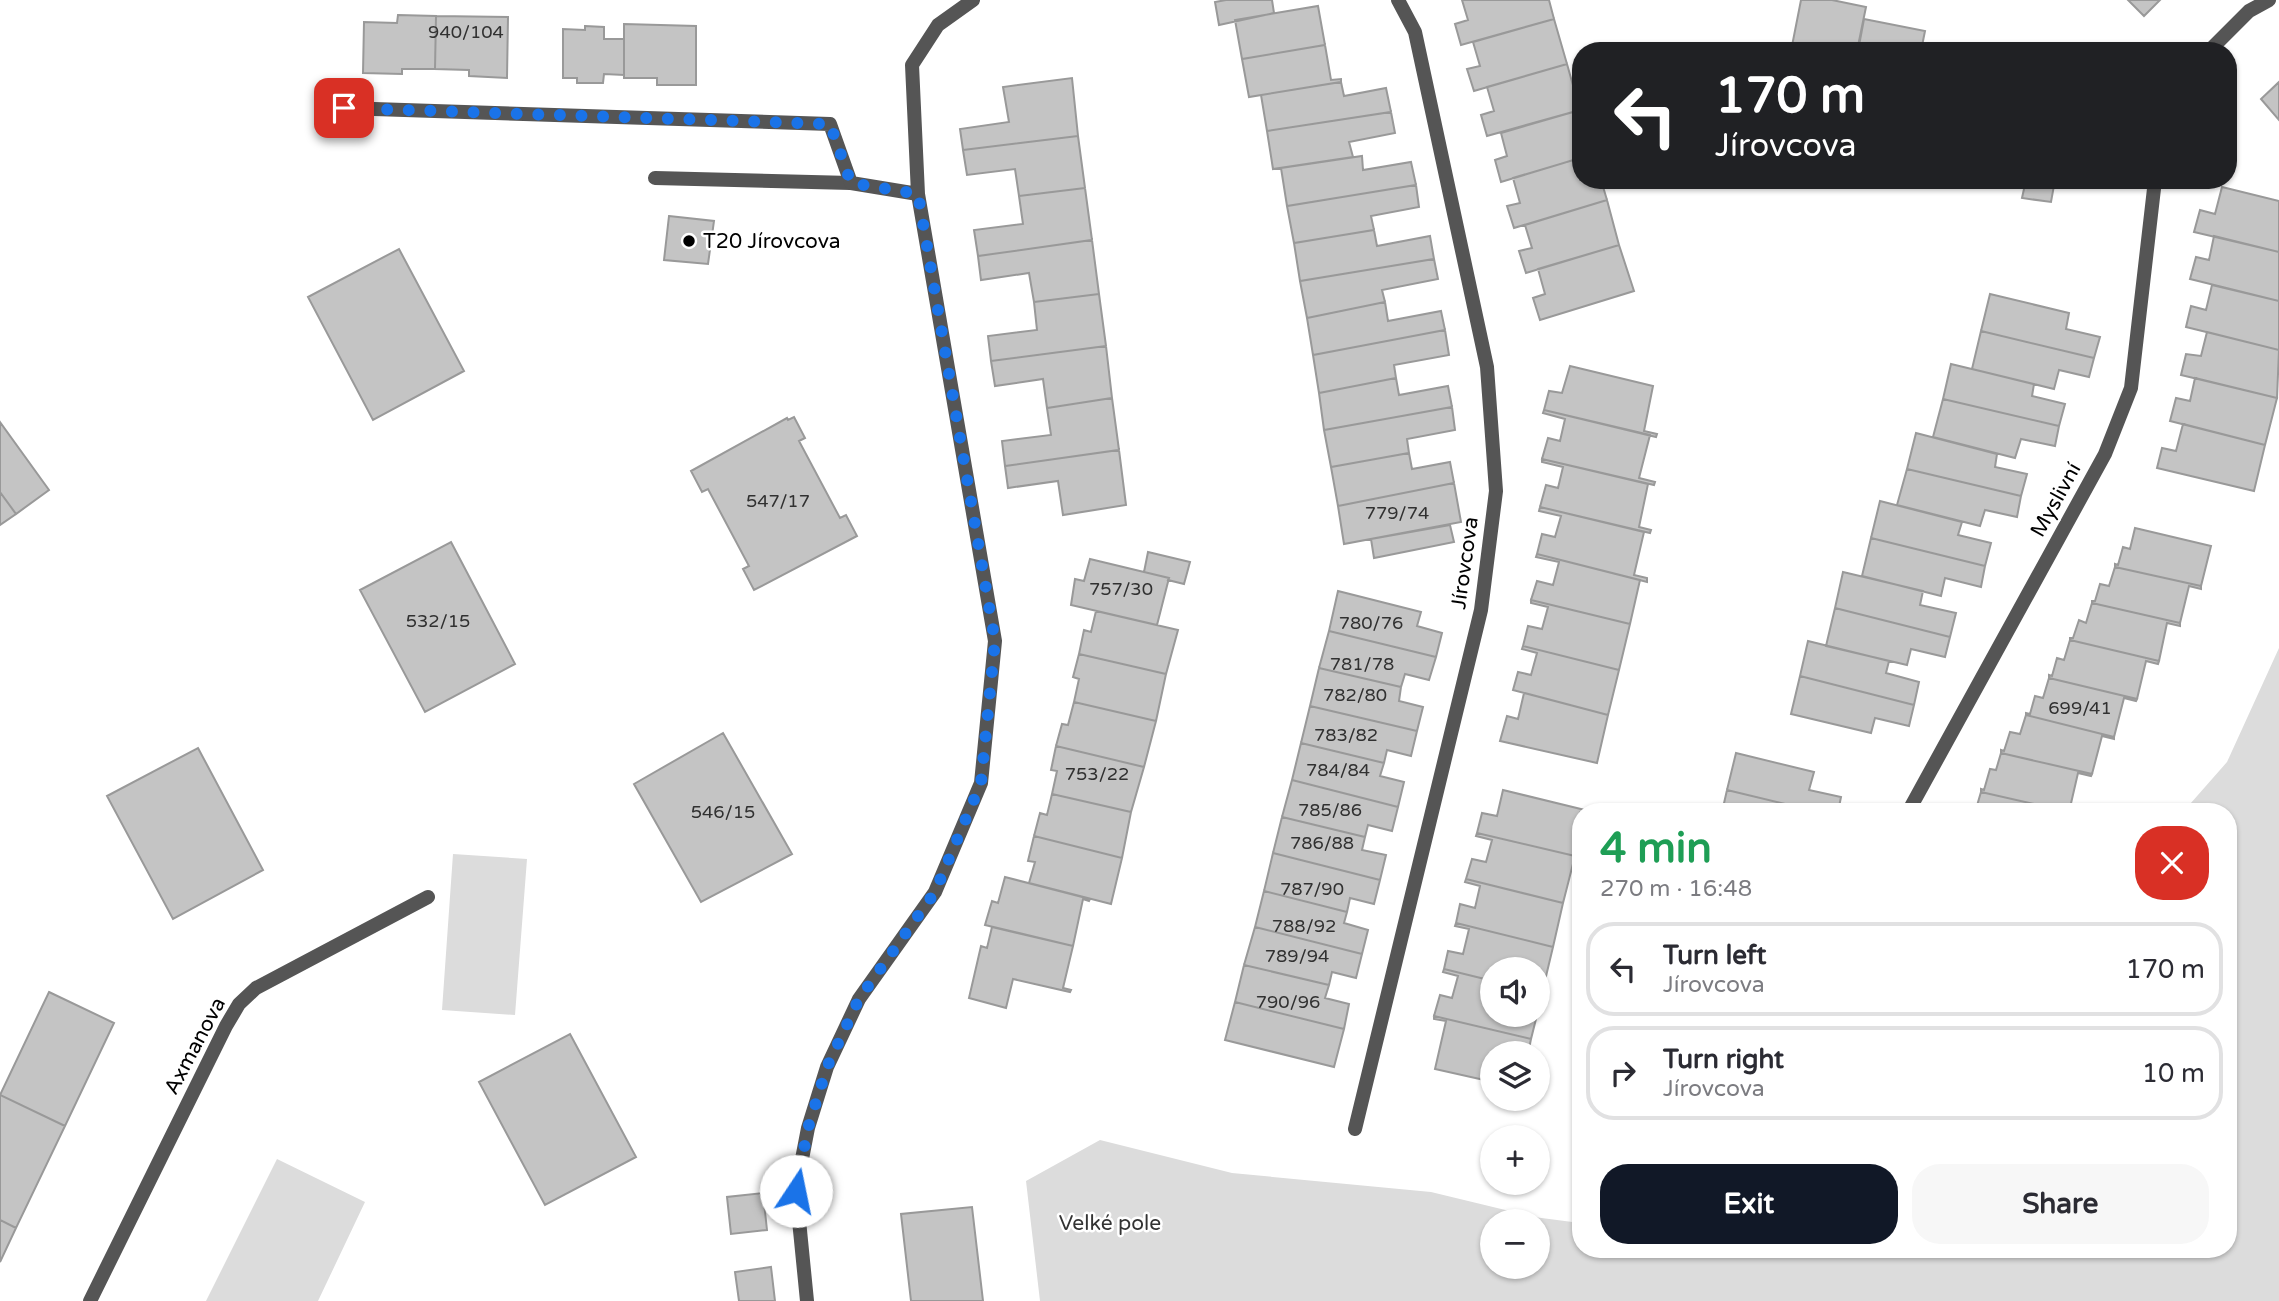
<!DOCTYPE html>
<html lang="en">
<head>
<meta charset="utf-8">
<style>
	:root { --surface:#fff; --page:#f7f7f7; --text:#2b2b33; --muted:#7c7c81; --line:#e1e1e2; --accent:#111827 }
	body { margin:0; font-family:"Varela Round",sans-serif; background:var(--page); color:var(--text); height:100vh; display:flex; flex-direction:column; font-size:26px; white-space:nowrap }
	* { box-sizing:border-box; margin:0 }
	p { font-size:23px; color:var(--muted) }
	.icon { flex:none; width:38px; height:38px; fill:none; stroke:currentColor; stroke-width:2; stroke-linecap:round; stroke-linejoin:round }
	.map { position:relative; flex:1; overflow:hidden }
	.panel { position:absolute; left:1572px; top:803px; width:665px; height:455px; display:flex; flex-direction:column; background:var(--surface); border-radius:28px; box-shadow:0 2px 5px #0004 }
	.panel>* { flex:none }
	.hud { position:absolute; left:1572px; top:42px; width:665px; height:147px; border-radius:28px; box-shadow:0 2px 5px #0004; background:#202124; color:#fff; overflow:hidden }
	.tools { position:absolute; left:1480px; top:957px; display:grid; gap:14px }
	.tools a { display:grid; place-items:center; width:70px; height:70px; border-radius:50%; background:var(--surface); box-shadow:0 2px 5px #0004; font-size:35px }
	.pin { position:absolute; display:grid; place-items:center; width:60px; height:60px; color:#fff; margin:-30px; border-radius:14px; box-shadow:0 4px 10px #0006 }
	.me { position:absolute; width:77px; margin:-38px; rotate:11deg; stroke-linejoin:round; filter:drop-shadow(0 0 5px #0008) }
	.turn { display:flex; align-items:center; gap:24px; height:147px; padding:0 28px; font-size:32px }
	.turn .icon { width:91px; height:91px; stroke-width:2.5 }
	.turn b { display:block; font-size:49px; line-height:60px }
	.round { display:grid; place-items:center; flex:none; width:74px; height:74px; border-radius:28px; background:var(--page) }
	.overview { display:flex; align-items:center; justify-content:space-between; height:119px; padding:0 28px }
	h1 { font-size:42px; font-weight:700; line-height:52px; color:#1e9e55 }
	.cta { display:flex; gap:14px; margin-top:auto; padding:14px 28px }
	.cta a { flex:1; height:80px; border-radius:28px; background:var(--accent); color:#fff; font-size:28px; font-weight:700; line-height:80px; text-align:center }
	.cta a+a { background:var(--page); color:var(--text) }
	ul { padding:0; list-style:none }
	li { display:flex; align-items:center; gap:21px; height:94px; margin:0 14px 10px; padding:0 14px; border:4px solid var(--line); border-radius:28px }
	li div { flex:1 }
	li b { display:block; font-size:26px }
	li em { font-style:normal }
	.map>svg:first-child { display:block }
	.green { fill:#dcdcdc; fill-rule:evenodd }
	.building { fill:#c4c4c4; stroke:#999; stroke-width:2 }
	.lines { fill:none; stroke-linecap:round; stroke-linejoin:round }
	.lane { stroke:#555; stroke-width:14 }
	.street { stroke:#555; stroke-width:14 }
	.route { stroke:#1a73e8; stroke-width:12; stroke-dasharray:0 21.6 }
	.poi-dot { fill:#000; stroke:#fff; stroke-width:2.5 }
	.labels { text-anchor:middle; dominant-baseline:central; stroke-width:5; stroke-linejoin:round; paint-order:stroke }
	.number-label { font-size:18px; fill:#313131 }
	.poi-label { font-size:21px; fill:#000; stroke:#fff; text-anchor:start }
	.street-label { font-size:21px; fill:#000; stroke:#fff }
	.park-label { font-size:21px; fill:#333; stroke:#fff }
</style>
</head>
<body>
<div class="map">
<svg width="2279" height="1301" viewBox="0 0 2279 1301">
	<rect width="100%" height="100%" fill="#fff"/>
	<path class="green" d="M2279,648V1301H1040L1026,1181L1100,1140L1232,1173L1431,1192L1534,1217L1580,1223V1250H2228V812H2183L2227,762ZM1493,1222H1538V1267H1493Z
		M453,854L527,859L515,1015L442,1010Z
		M277,1159L365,1202L318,1301H206Z"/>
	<path class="building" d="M1226,0H1272L1274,13L1219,25L1215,2Z
		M1462,0H1549L1554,19L1461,45L1455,24L1468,20Z
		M1801,0H1832L1866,7L1857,51H1791Z
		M2128,0H2160L2144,16Z
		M1318,6L1325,45L1242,59L1235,20Z
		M398,15L436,16L435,69H402V74L363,73L364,22L397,23Z
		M436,16L508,17L507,78L469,76V70L435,69Z
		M1554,19L1567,64L1474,91L1467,69L1480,66L1473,42Z
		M1864,19L1925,31L1921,51H1858Z
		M624,24L696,26V85H657V78H624Z
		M585,26L604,27V39H624V75L604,74L603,83H577V78H563V29L585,30Z
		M1923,43L1967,51H1922Z
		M1325,45L1331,80L1341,79V82L1249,97L1242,59Z
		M1567,64L1580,110L1487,136L1481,115L1494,111L1487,87Z
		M1072,78L1078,136L963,150L960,129L1009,122L1003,87Z
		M1341,82L1344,96L1386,88L1391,112L1267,131L1261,95Z
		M2279,82V120L2261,99Z
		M1580,110V158L1501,182L1495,160L1507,156L1501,133Z
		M1391,112L1395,133L1349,142L1353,157L1273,169L1267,131Z
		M1078,136L1085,188L1019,196L1015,169L967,175L963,150Z
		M1362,156L1363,170L1411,162L1416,185L1287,206L1281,168Z
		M1580,158V180H1601L1607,200L1514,228L1507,206L1520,203L1513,178Z
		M2026,180H2055L2051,202L2022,198Z
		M1416,185L1419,207L1371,216L1374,230L1294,243L1287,206Z
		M2222,187L2279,201V252L2194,232L2200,210L2215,214Z
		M1085,188L1092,240L978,256L974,230L1023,224L1019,196Z
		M1607,200L1619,245L1526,273L1519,251L1532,248L1525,225Z
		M669,216L714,221L708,264L664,260Z
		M1374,230L1377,246L1430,236L1434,259L1300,281L1294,243Z
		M2214,236L2279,252V301L2190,279L2196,257L2209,260Z
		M1092,240L1099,294L1034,302L1029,273L981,280L978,256Z
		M1619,245L1634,291L1540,320L1533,298L1545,294L1538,269Z
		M399,249L464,371L373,420L308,297Z
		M1434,259L1438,279L1382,290L1385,302L1307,318L1300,281Z
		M2212,285L2279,301V350L2186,327L2191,306L2206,310Z
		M1099,294L1106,346L991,361L988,336L1037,330L1034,302Z
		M1990,294L2069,313L2066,329L2100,337L2094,358L1981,331Z
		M1385,302L1388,321L1441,311L1445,330L1313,355L1307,318Z
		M1445,330L1449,355L1394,365L1396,378L1319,393L1313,355Z
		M1981,331L2094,358L2089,377L2059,370L2054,389L1972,369Z
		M2207,332L2279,350L2277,398L2181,375L2186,354L2201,356Z
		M1106,346L1112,398L1047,408L1043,379L995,386L991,361Z
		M1951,364L2034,384L2032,396L2065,404L2059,426L1943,399Z
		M1570,366L1653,386L1644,431L1657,434L1656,437L1544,410L1549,391L1562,393Z
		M1396,378L1399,395L1448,386L1452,407L1324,430L1319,393Z
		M2195,378L2277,398L2265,445L2170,421L2176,398L2190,401Z
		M1112,398L1119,450L1005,466L1002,441L1051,435L1047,408Z
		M1943,399L2059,426L2055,446L2021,439L2015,458L1933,437Z
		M1452,407L1455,430L1407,439L1409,453L1331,467L1324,430Z
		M1544,410L1650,435L1639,478L1655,482L1654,485L1542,459L1548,438L1560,441L1565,419L1543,413Z
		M794,417L805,438L799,441L840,518L846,515L857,536L754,590L743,569L749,566L708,489L702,492L691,471L787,418L788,420Z
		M0,422L49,490L16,514L0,492Z
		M2183,424L2265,445L2254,491L2157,468L2162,448L2176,451Z
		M1916,433L1997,454L1995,467L2027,474L2021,496L1907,469Z
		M1119,450L1126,505L1063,515L1058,481L1008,488L1005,466Z
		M1409,453L1412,469L1450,462L1454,483L1338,506L1331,467Z
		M1542,459L1648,484L1639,527L1651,530L1650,533L1540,507L1546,485L1558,488L1563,467L1542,462Z
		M1907,469L2021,496L2017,517L1985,510L1980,526L1897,505Z
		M1454,483L1461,522L1344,544L1338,506Z
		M0,492L16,514L0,525Z
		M1880,501L1962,522L1958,535L1991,543L1985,566L1871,538Z
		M1540,507L1644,532L1634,575L1647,578V582L1537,554L1542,534L1555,537L1561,516L1539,511Z
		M1450,525L1454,542L1374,558L1371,539Z
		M2135,528L2211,546L2201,586L2115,567V564L2118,565L2123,547L2130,549Z
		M1871,538L1985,566L1981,587L1945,578L1941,596L1862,576Z
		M451,542L515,664L425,712L360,590Z
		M1148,552L1190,562L1184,584L1168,580L1169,578L1144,572Z
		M1537,554L1640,580L1630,624L1531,600L1537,581L1553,585L1559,562L1536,557Z
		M1090,559L1169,578L1157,625L1071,605L1075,579L1084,581Z
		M2115,567L2201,586V589L2189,586L2180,623L2092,603V601H2095L2100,584L2109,586Z
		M1843,572L1923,591L1920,605L1956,613L1950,637L1835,608Z
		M1338,591L1421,612L1417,626L1442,633L1436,657L1329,631Z
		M1531,600L1630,624L1619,670L1523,646L1528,626L1542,629L1548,607L1531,603Z
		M2092,603L2180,623V626L2167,623L2159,661L2070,640V638H2073L2079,620L2086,623Z
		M1835,608L1950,637L1945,657L1911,649L1907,665L1826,646Z
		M1096,611L1178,630L1166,674L1079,654L1084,630L1091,632Z
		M1329,631L1436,657L1429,680L1405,674L1401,687L1319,668Z
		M2070,640L2159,661L2158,664L2146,661L2137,699L2049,678V675L2052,676L2057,658L2064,660Z
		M1808,641L1889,661L1886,673L1919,682L1914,705L1800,676Z
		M1523,646L1619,670L1608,715L1513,690L1518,672L1531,675L1537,653L1522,649Z
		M1079,654L1166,674L1156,721L1074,702L1079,679L1073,677Z
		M1319,668L1401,687L1399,701L1423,707L1417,731L1310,706Z
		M1800,676L1914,705L1909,726L1875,718L1871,733L1791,714Z
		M2049,678L2137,699L2136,701L2124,698L2114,737L2026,715V713L2030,714L2035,696L2043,698Z
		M1524,693L1608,715L1597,763L1500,741L1507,716L1518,719Z
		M1074,702L1156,721L1144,767L1056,746L1062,724L1068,725Z
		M1310,706L1417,731L1411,756L1387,750L1384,763L1301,743Z
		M2026,715L2114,737V739L2102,736L2092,774L2001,753V750L2004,751L2010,732L2020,734Z
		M723,733L792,854L701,902L634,784Z
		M1301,743L1384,763L1380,776L1404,782L1398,807L1292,780Z
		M1056,746L1144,767L1131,812L1052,794L1057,771L1051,770Z
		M198,748L263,870L173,919L107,796Z
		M1736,753L1814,772L1809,790L1841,797L1838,812H1818L1727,790Z
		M2001,753L2092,774L2091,776L2078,773L2069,812L1981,792V789L1984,790L1990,769L1996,770Z
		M1292,780L1398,807L1392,831L1368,825L1365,837L1282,817Z
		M1503,790L1585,810L1580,812V832L1575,856L1477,833L1482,813L1497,816Z
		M1727,790L1818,812H1722Z
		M1981,792L2069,812H1966L1967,807L1976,809Z
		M1052,794L1131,812L1122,858L1034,836L1040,813L1047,815Z
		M1282,817L1365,837L1362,850L1386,855L1380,880L1273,853Z
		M1477,833L1575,856L1563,903L1466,879L1472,859L1486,862L1492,840L1476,836Z
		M1034,836L1122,858L1111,904L1029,883L1035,862L1028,861Z
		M1273,853L1380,880L1374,904L1350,898L1347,912L1264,891Z
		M1005,877L1090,899L1089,901L1083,899L1073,946L985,925L992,901L998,903Z
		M1466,879L1563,903L1553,947L1456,923L1460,904L1475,908L1480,886L1465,882Z
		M1264,891L1347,912L1344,923L1368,930L1362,954L1255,927Z
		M1456,923L1553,947L1542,993L1538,992V970H1493V981L1444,969L1448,951L1463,954L1469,929L1455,926Z
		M992,927L1073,946L1063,988L1071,990L1070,992L1013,979L1006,1008L969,998L981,946L987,948Z
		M1255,927L1362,954L1356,978L1332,972L1329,985L1244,965Z
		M1244,965L1329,985L1325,998L1349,1004L1344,1029L1235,1002Z
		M1444,969L1493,981V1015H1537L1531,1039L1434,1016L1440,995L1452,998L1458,976L1443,972Z
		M49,992L114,1023L65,1126L0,1095Z
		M1235,1002L1344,1029L1334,1067L1225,1040Z
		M1434,1016L1531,1039L1528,1054H1493V1082L1435,1069L1446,1021L1434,1019Z
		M570,1034L636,1157L545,1205L479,1082Z
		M0,1095L65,1126L16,1228L0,1220Z
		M763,1193L767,1230L731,1234L727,1197Z
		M972,1207L983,1301H911L901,1214Z
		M0,1220L16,1228L0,1262Z
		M771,1267L775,1301H739L735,1272Z"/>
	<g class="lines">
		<path class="lane" d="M655,178L851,183"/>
		<path class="street" d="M2209,51L2249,11L2269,0
			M344,108L830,124L851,183L918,194
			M1908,812L2105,454L2131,388L2155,180
			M1355,1129L1481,610L1496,491L1487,367L1415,32L1398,0
			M90,1301L226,1026L239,1004L256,988L428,897
			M807,1301L796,1190L808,1128L827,1067L859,999L935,892L981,783L995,641L918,194L912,65L938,25L973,0"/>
	</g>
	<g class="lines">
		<path class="route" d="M344,108L830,124L851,183L918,194L995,641L981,783L935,892L859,999L827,1067L808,1128L796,1191"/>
	</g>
	<circle class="poi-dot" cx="689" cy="241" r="7"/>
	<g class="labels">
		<g class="number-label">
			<text x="466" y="32">940/104</text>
			<text x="778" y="501">547/17</text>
			<text x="1397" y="513">779/74</text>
			<text x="1121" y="589">757/30</text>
			<text x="438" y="621">532/15</text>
			<text x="1371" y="623">780/76</text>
			<text x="1362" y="664">781/78</text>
			<text x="1355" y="695">782/80</text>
			<text x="2080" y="708">699/41</text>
			<text x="1346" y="735">783/82</text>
			<text x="1338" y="770">784/84</text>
			<text x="1097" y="774">753/22</text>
			<text x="1330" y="810">785/86</text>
			<text x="723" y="812">546/15</text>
			<text x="1322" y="843">786/88</text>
			<text x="1312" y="889">787/90</text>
			<text x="1304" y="926">788/92</text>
			<text x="1297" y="956">789/94</text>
			<text x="1288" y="1002">790/96</text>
		</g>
		<g class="poi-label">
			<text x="703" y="241">T20 Jírovcova</text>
		</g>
		<g class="street-label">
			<text transform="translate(2056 500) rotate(-61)">Myslivní</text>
			<text transform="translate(1465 563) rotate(-82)">Jírovcova</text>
			<text transform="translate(195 1046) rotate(-62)">Axmanova</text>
		</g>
		<g class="park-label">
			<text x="1110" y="1223">Velké pole</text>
		</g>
	</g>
</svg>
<div class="tools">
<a><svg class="icon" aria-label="sound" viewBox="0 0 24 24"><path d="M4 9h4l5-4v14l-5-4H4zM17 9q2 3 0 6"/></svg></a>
<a><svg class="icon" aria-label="layers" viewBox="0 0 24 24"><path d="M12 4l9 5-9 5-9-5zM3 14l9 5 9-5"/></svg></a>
<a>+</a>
<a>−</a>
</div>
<div class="pin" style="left:344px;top:108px;background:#d93025"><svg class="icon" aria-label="arrive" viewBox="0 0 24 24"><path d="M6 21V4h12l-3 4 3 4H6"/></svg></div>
<svg class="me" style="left:796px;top:1191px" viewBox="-20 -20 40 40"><circle r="19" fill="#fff"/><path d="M0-13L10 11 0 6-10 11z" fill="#1a73e8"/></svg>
<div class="hud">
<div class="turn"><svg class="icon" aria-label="left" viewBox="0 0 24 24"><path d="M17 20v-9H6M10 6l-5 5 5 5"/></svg><div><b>170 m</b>Jírovcova</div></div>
</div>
<section class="panel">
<div class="overview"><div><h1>4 min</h1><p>270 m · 16:48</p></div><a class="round" style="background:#d93025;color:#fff"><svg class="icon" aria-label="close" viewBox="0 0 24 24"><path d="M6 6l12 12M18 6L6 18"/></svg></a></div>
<ul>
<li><svg class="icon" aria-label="left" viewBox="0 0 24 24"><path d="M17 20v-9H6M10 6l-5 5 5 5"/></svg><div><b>Turn left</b><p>Jírovcova</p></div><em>170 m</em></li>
<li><svg class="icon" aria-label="right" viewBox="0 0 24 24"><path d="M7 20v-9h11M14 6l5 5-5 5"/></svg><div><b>Turn right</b><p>Jírovcova</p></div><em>10 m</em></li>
</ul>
<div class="cta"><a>Exit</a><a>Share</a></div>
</section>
</div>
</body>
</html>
